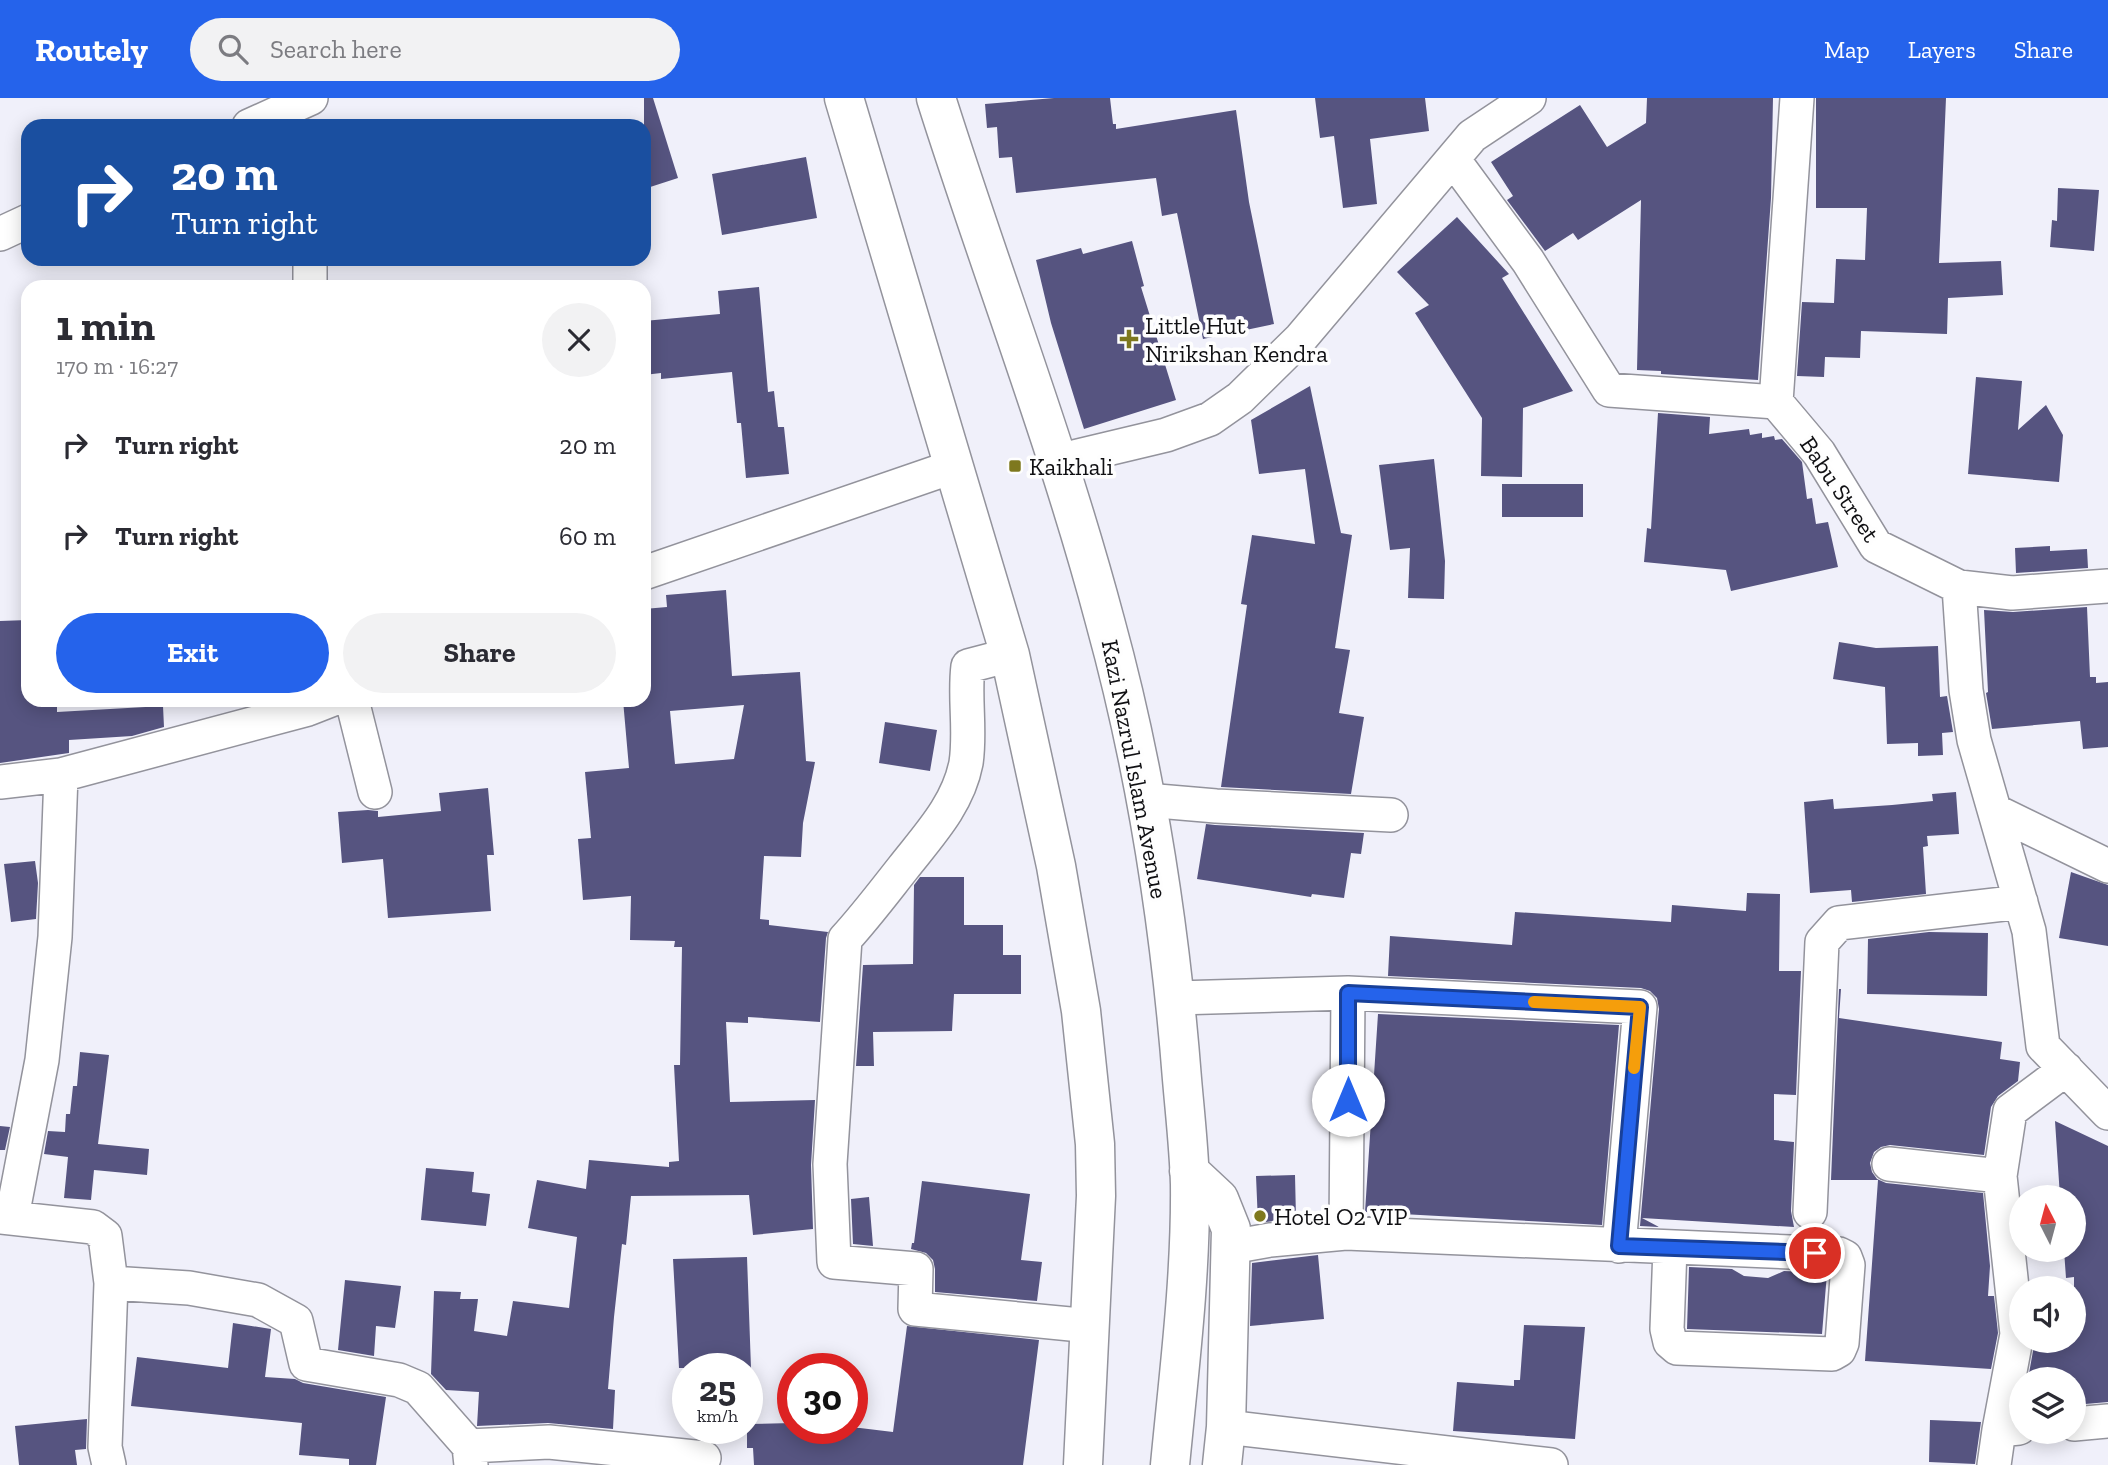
<!DOCTYPE html>
<html lang="en">
<head>
<meta charset="utf-8">
<style>
	:root { --surface:#fff; --page:#f2f2f3; --text:#2b2b33; --muted:#7c7c81; --accent:#2563eb }
	body { margin:0; font-family:"Zilla Slab",serif; background:var(--page); color:var(--text); height:100vh; display:flex; flex-direction:column; font-size:26px; white-space:nowrap }
	* { box-sizing:border-box; margin:0 }
	p { font-size:23px; color:var(--muted) }
	.icon { flex:none; width:38px; height:38px; fill:none; stroke:currentColor; stroke-width:2; stroke-linecap:round; stroke-linejoin:round }
	.map { position:relative; flex:1; overflow:hidden }
	.side { position:absolute; left:21px; top:182px; width:630px; height:427px; display:flex; flex-direction:column; background:var(--surface); border-radius:21px; box-shadow:0 4px 18px #0003 }
	.side>* { flex:none }
	.banner { position:absolute; left:21px; top:21px; width:630px; height:147px; border-radius:21px; box-shadow:0 4px 18px #0003; background:#1a4fa0; color:#fff; overflow:hidden }
	.needle { width:46px; rotate:354deg }
	.controls { position:absolute; left:2009px; top:1087px; display:grid; gap:14px }
	.controls a { display:grid; place-items:center; width:77px; height:77px; border-radius:50%; background:var(--surface); box-shadow:0 4px 18px #0003; font-size:35px }
	.speed { position:absolute; left:672px; top:1255px; display:flex; gap:14px; font-size:35px; font-weight:700; text-align:center }
	.speed>* { display:grid; place-content:center; width:91px; height:91px; border-radius:50%; background:var(--surface); box-shadow:0 4px 18px #0003; line-height:1 }
	.speed small { font-size:18px; font-weight:400 }
	.speed .limit { border:10px solid #d22; background:#fff; color:#111 }
	.pin { position:absolute; display:grid; place-items:center; width:60px; height:60px; color:#fff; margin:-30px; border:4px solid #fff; border-radius:50%; box-shadow:0 2px 7px #0007 }
	.me { position:absolute; width:77px; margin:-38px; rotate:0deg; stroke-linejoin:round; filter:drop-shadow(0 0 5px #0008) }
	.turn { display:flex; align-items:center; gap:24px; height:147px; padding:0 35px; font-size:32px }
	.turn .icon { width:91px; height:91px; stroke-width:2.5 }
	.turn b { display:block; font-size:49px; line-height:60px }
	.round { display:grid; place-items:center; flex:none; width:74px; height:74px; border-radius:37px; background:var(--page) }
	.summary { display:flex; align-items:center; justify-content:space-between; height:119px; padding:0 35px }
	h1 { font-size:42px; font-weight:800; line-height:52px }
	.cta { display:flex; gap:14px; margin-top:auto; padding:14px 35px }
	.cta a { flex:1; height:80px; border-radius:42px; background:var(--accent); color:#fff; font-size:28px; font-weight:800; line-height:80px; text-align:center }
	.cta a+a { background:var(--page); color:var(--text) }
	ul { padding:0; list-style:none }
	li { display:flex; align-items:center; gap:21px; height:91px; padding:0 35px }
	li div { flex:1 }
	li b { display:block; font-size:26px }
	li em { font-style:normal }
	header { display:flex; align-items:center; gap:42px; box-sizing:border-box; height:98px; padding:0 35px; background:var(--accent); color:#fff }
	header strong { font-size:33px }
	nav { display:flex; gap:38px; margin-inline-start:auto; font-size:24px }
	.search { width:490px; height:63px; background:var(--page); display:flex; align-items:center; gap:18px; box-sizing:border-box; padding:0 24px; border-radius:38px; color:var(--muted); font-size:26px }
	.map>svg:first-child { display:block }
	.building { fill:#565480; fill-rule:evenodd }
	.lines { fill:none; stroke-linecap:round; stroke-linejoin:round }
	.minor-casing { stroke:#93939c; stroke-width:36 }
	.major-casing { stroke:#93939c; stroke-width:41 }
	.minor { stroke:#fff; stroke-width:33 }
	.major { stroke:#fff; stroke-width:38 }
	.route-casing { stroke:#184099; stroke-width:18 }
	.route { stroke:#2563eb; stroke-width:12 }
	.slow { stroke:#f59e0b; stroke-width:12 }
	.poi-dot { fill:#7e781e; stroke:#fefefe; stroke-width:2.5 }
	.labels { text-anchor:middle; dominant-baseline:central; stroke-width:7; stroke-linejoin:round; paint-order:stroke }
	.poi-label { font-size:24px; fill:#101013; stroke:#fefefe; text-anchor:start }
	.street-label { font-size:24px; fill:#101013; stroke:#fefefe }
</style>
</head>
<body>
<header>
<strong>Routely</strong>
<div class="search"><svg class="icon" aria-label="search" viewBox="0 0 24 24"><circle cx="10" cy="10" r="6"/><path d="M15 15l6 6"/></svg>Search here</div>
<nav><a>Map</a><a>Layers</a><a>Share</a></nav>
</header>
<div class="map">
<svg width="2108" height="1367" viewBox="0 0 2108 1367">
	<rect width="100%" height="100%" fill="#f0f0fa"/>
	<path class="building" d="M644,0H653L678,80L644,91Z
		M1054,0H1110L1113,26H1116V31L1236,12L1249,104L1274,226L1203,241L1177,115L1162,118L1156,80L1016,95L1012,59L999,60L997,29L987,30L985,6Z
		M1315,0H1425L1429,33L1370,41L1377,106L1343,110L1334,38L1320,40Z
		M1647,0H1773L1771,100L1758,282L1661,276V273L1637,272L1641,102L1578,142L1573,135L1545,153L1507,102L1513,98L1491,64L1580,7L1607,49L1646,25Z
		M1816,0H1946L1939,165L2001,163L2003,197L1948,200L1947,236L1861,233L1860,260L1825,259L1824,279L1797,278L1802,204L1834,205L1836,161L1865,162L1867,110H1816Z
		M806,59L817,120L722,137L712,76Z
		M2058,90L2099,92L2094,153L2050,149L2052,122L2057,123Z
		M1457,119L1509,176L1502,180L1573,293L1523,310L1522,379L1481,378L1482,320L1415,215L1429,207L1397,174Z
		M1132,143L1144,188L1141,189L1176,302L1084,331L1051,225L1036,162L1081,150L1083,156Z
		M759,189L768,294L774,293L778,329H784L789,376L746,380L741,325H737L732,274L661,281V275L644,277V223L720,216L718,193Z
		M1976,279L2022,283L2018,332L2046,307L2063,337L2059,384L1968,376Z
		M1310,288L1341,435L1352,437L1335,550L1350,552L1339,615L1364,619L1351,696L1221,689L1247,507L1241,506L1252,437L1315,446L1305,371L1259,376L1251,322Z
		M1658,315L1710,319L1709,336L1749,331L1750,337L1762,335V340L1774,338L1775,342L1782,341L1802,364L1807,401L1812,400L1816,426L1828,424L1838,469L1731,493L1726,472L1644,464L1647,430L1651,431Z
		M1434,361L1445,463L1444,501L1408,500L1410,450L1390,452L1379,367Z
		M1502,386H1583V419H1502Z
		M2050,448V453L2087,451L2088,470L2016,475L2015,450Z
		M726,492L732,578L800,574L806,663L815,664L803,725L801,759L764,758L760,821L769,822V827L828,834L826,840L820,924L748,919V925L726,924L730,1004L815,1002L811,1067L813,1131L753,1137L749,1097L631,1098L626,1147L622,1146L614,1219L608,1291L615,1292L613,1331L548,1325L477,1328L479,1294L446,1292L431,1276L434,1193L461,1194L460,1201H478L474,1233L507,1238L513,1203L569,1210L577,1139L528,1130L537,1082L586,1091L589,1062L669,1069V1064L679,1063L674,967H680L682,849H674L675,843L630,842L631,798L583,802L578,741L591,740L585,674L629,670L623,602H644V511L667,509L666,497ZM744,607L734,661L675,666L670,613Z
		M2087,509L2090,579H2096V585L2108,584V649L2083,651L2080,623L1992,631L1986,595L1988,594L1984,512L2013,514Z
		M28,522V602H57V614L163,608L164,629L132,638L69,642V655L0,665V523Z
		M1839,544L1876,550L1938,548L1940,599L1947,598L1953,634L1942,635L1943,657L1918,658V645L1887,646L1885,589L1833,581Z
		M885,624L937,632L930,673L879,665Z
		M488,690L494,757H487L491,813L388,820L383,761L342,765L338,714L368,712L378,713V719L441,713L439,695Z
		M1956,694L1959,736L1927,738L1928,748L1923,749L1926,796L1852,804L1851,792L1810,795L1804,704L1833,701L1834,711L1892,707L1933,703L1932,696Z
		M1206,726L1215,727L1364,735L1361,756L1351,755L1344,800L1312,796L1311,799L1197,781Z
		M35,763L38,785L36,821L11,824L4,766Z
		M2071,774L2108,787V848L2059,840Z
		M920,779H964V827H1003V857H1021V896H954L952,933L873,934L874,968H856L863,867L913,866L914,787Z
		M1747,795L1780,796L1779,873H1801L1796,997L1774,996V1042L1794,1044L1791,1113L1794,1129L1642,1120L1659,1129L1640,1128L1659,911L1657,900L1650,893L1641,890L1388,878L1390,838L1512,847L1515,814L1671,824L1672,807L1746,813Z
		M1929,834L1988,835L1987,898L1867,896L1868,841Z
		M1839,891H1841L1839,920L2002,944L2000,961L2020,964L2018,983L1998,998L1991,1009L1984,1057L1890,1047L1881,1049L1874,1054L1870,1065L1872,1074L1877,1081L1886,1085L1983,1095L1990,1168L1988,1198H1994L1998,1235L1991,1271L1865,1263L1878,1082H1831Z
		M1378,916L1619,927L1602,1127L1365,1114Z
		M80,954L109,957L98,1046L149,1051L147,1077L94,1072L91,1102L64,1100L68,1059L44,1056L48,1033L65,1034L66,1016H70L73,988H77Z
		M2055,1023L2108,1048V1304L2074,1307V1281H2028L2035,1242H2074V1179L2066,1180L2064,1152H2074V1099H2060Z
		M0,1028L10,1029L5,1052H0Z
		M426,1070L474,1074L472,1094L490,1096L486,1128L421,1122Z
		M1295,1077L1296,1120L1258,1125L1256,1078Z
		M922,1083L1030,1096L1021,1162L1042,1164L1037,1203L935,1194V1171L933,1162L926,1155L911,1151L912,1145H914Z
		M869,1099L873,1148L853,1146L851,1101Z
		M1318,1157L1324,1221L1250,1228L1252,1165Z
		M747,1159L751,1270H679L673,1161Z
		M1689,1169L1732,1171L1744,1178L1768,1180L1784,1173L1827,1175L1822,1236L1687,1231Z
		M345,1182L401,1188L395,1230L376,1228L374,1258L338,1252Z
		M233,1225L271,1231L265,1279L295,1281L303,1285L386,1299L376,1367H349V1361L299,1357L302,1325L131,1308L137,1259L228,1270Z
		M1524,1227L1585,1229L1575,1341L1453,1333L1457,1284L1514,1288V1282H1520Z
		M907,1228L1039,1242L1023,1367H754L753,1350H747V1326L793,1325V1330H860L893,1334Z
		M87,1321L86,1351L75,1352L77,1367H19L15,1328Z
		M1930,1322L1981,1324L1975,1366L1929,1364Z"/>
	<g class="lines">
		<defs>
			<path id="minor" d="M249,28L311,0
				M1453,61L1528,163L1609,292L1776,304L1819,355L1876,448L1959,489L1966,592L1974,642L2029,833L2043,948L2108,1015
				M0,136L28,123
				M310,189V161
				M1776,304L1797,0
				M1057,363L1166,337L1210,321L1240,300L1301,240L1472,38L1529,0
				M644,475L955,368
				M1959,489L2012,495L2108,488
				M1010,557L968,568C964,600 971,633 966,665C958,707 928,738 903,770C884,794 866,818 845,841L830,1066L834,1164L916,1171L915,1211L1091,1228
				M352,602L375,694
				M0,684L61,677L308,611L331,602
				M1146,702L1216,708L1391,717
				M1995,713L2108,768
				M1176,900L1348,895L1640,909L1619,1148
				M1889,1066L2000,1078
				M1810,1114L1822,844L1839,825L2021,804
				M0,1119L93,1129L105,1138L111,1185L105,1349L109,1367
				M12,1119L42,962L55,839L61,677
				M1346,1135L1348,895
				M1231,1149L1270,1142L1346,1135L1839,1156L1845,1159L1848,1167L1842,1245L1839,1252L1832,1256L1677,1250L1670,1244L1667,1231L1670,1150
				M111,1185L189,1190L258,1202L296,1223L306,1266L399,1282L418,1290L469,1348L471,1367
				M2074,1326L2108,1323
				M1226,1329L1551,1367
				M1999,1332L2017,1236L2000,1078L2010,1013L2066,971
				M469,1348L549,1344L704,1360
				M1994,1367L1999,1332L2019,1330"/>
			<path id="major" d="M844,0L1010,557L1056,768L1081,913L1095,1046L1096,1098L1083,1367
				M936,0C991,174 1058,346 1105,523C1146,672 1170,827 1182,981C1185,1016 1189,1051 1190,1086C1191,1180 1179,1273 1170,1367
				M1189,1073L1219,1101L1231,1131L1226,1329L1222,1367"/>
		</defs>
		<use href="#minor" class="minor-casing"/>
		<use href="#major" class="major-casing"/>
		<use href="#minor" class="minor"/>
		<use href="#major" class="major"/>
	</g>
	<g class="lines">
		<defs>
			<path id="route" d="M1348,1002V895L1640,909L1619,1148L1815,1155"/>
		</defs>
		<use href="#route" class="route-casing"/>
		<use href="#route" class="route"/>
		<path class="slow" d="M1534,904L1640,909L1634,970"/>
	</g>
	<g class="poi-dot">
		<path d="M1125.5 230.5h7v7h7v7h-7v7h-7v-7h-7v-7h7z"/>
		<rect x="1008" y="361" width="14" height="14" rx="3.5"/>
		<circle cx="1260" cy="1118" r="7"/>
	</g>
	<g class="labels">
		<g class="poi-label">
			<text x="1145" y="227">Little Hut<tspan x="1145" dy="28">Nirikshan Kendra</tspan></text>
			<text x="1029" y="368">Kaikhali</text>
			<text x="1274" y="1118">Hotel O2 VIP</text>
		</g>
		<g class="street-label">
			<text transform="translate(1840 391) rotate(56)">Babu Street</text>
			<text transform="translate(1135 671) rotate(79)">Kazi Nazrul Islam Avenue</text>
		</g>
	</g>
</svg>
<div class="controls">
<a><svg class="needle" viewBox="-14 -14 28 28"><path d="M0-13l5 13h-10z" fill="#e53935"/><path d="M0 13l5-13h-10z" fill="#7c7c81"/></svg></a>
<a><svg class="icon" aria-label="sound" viewBox="0 0 24 24"><path d="M4 9h4l5-4v14l-5-4H4zM17 9q2 3 0 6"/></svg></a>
<a><svg class="icon" aria-label="layers" viewBox="0 0 24 24"><path d="M12 4l9 5-9 5-9-5zM3 14l9 5 9-5"/></svg></a>
</div>
<div class="speed"><div>25<small>km/h</small></div><div class="limit">30</div></div>
<div class="pin" style="left:1815px;top:1155px;background:#d93025"><svg class="icon" aria-label="arrive" viewBox="0 0 24 24"><path d="M6 21V4h12l-3 4 3 4H6"/></svg></div>
<svg class="me" style="left:1348px;top:1002px" viewBox="-20 -20 40 40"><circle r="19" fill="#fff"/><path d="M0-13L10 11 0 6-10 11z" fill="#2563eb"/></svg>
<div class="banner">
<div class="turn"><svg class="icon" aria-label="right" viewBox="0 0 24 24"><path d="M7 20v-9h11M14 6l5 5-5 5"/></svg><div><b>20 m</b>Turn right</div></div>
</div>
<section class="side">
<div class="summary"><div><h1>1 min</h1><p>170 m · 16:27</p></div><a class="round"><svg class="icon" aria-label="close" viewBox="0 0 24 24"><path d="M6 6l12 12M18 6L6 18"/></svg></a></div>
<ul>
<li><svg class="icon" aria-label="right" viewBox="0 0 24 24"><path d="M7 20v-9h11M14 6l5 5-5 5"/></svg><div><b>Turn right</b></div><em>20 m</em></li>
<li><svg class="icon" aria-label="right" viewBox="0 0 24 24"><path d="M7 20v-9h11M14 6l5 5-5 5"/></svg><div><b>Turn right</b></div><em>60 m</em></li>
</ul>
<div class="cta"><a>Exit</a><a>Share</a></div>
</section>
</div>
</body>
</html>
